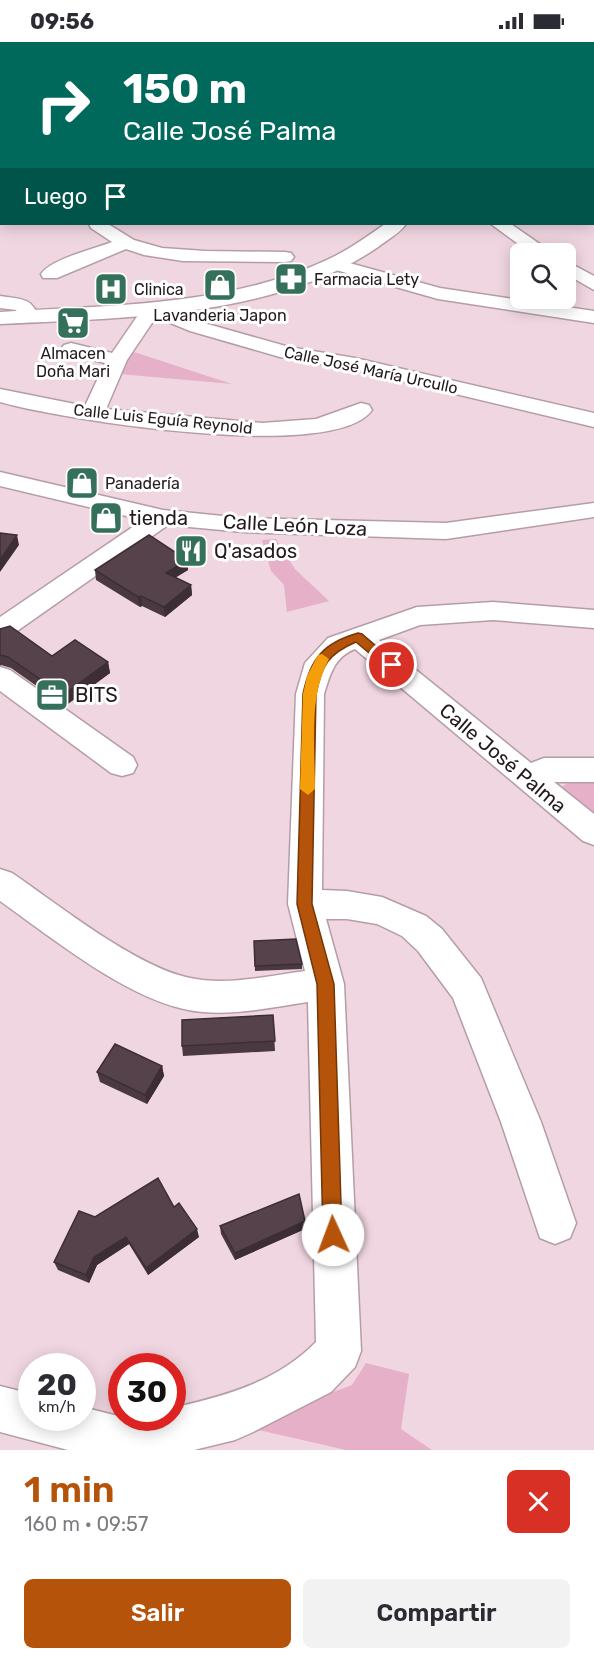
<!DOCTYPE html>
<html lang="es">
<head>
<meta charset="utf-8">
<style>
	:root { --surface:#fff; --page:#f2f2f3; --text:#2b2b33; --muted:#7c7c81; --accent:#b45309 }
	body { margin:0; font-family:Rubik,sans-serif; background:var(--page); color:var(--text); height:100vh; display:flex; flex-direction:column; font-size:22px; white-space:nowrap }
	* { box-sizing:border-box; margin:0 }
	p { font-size:20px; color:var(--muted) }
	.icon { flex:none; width:33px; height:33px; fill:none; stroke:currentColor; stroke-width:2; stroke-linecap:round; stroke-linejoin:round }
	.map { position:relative; height:1408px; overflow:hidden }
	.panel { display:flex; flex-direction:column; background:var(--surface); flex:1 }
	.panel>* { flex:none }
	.guide { position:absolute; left:0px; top:0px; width:594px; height:183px; box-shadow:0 3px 15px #0003; background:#00695c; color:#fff; overflow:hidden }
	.fabs { position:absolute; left:510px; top:201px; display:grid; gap:12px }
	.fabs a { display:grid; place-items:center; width:66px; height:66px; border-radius:9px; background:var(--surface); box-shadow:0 3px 15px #0003; font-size:30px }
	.speed { position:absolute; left:18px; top:1311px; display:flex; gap:12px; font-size:30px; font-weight:700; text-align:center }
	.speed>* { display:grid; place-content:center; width:78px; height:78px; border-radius:50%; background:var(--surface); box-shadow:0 3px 15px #0003; line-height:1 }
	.speed small { font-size:15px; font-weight:400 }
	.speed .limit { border:9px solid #d22; background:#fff; color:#111 }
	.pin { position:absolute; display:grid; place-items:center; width:51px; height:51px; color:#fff; margin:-26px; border:3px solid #fff; border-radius:50%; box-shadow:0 2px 6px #0007 }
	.me { position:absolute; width:66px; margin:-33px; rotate:358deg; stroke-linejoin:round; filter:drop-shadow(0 0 4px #0008) }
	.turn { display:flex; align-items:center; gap:21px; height:126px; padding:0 24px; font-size:27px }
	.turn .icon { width:78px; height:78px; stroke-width:2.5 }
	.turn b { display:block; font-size:42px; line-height:51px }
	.then { display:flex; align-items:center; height:57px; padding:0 24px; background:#0003; gap:12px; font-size:22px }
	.round { display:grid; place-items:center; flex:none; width:63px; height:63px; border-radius:9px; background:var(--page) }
	.headline { display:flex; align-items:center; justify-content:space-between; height:102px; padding:0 24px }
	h1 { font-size:36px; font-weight:600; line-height:45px; color:var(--accent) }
	.primary-button { display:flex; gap:12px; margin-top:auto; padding:12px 24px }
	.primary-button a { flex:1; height:69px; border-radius:9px; background:var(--accent); color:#fff; font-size:24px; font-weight:600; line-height:69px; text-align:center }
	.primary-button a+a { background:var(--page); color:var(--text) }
	.status { display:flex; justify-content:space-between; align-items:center; height:42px; padding:0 30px; background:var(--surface); direction:ltr }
	.status svg { height:16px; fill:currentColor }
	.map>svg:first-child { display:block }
	.green { fill:#e6b1c8 }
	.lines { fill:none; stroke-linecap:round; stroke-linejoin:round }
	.minor-casing { stroke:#b59da7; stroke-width:3 }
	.major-casing { stroke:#b59da7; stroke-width:3 }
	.minor { fill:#fff; fill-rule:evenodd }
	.major { fill:#fff; fill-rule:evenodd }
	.wall { fill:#4a3940 }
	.shaded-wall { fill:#3c2e34 }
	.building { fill:#56424b; stroke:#3c2e34; stroke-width:1.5 }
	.route { fill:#b45309; stroke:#753606; stroke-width:1.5 }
	.slow { fill:#f59e0b }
	.labels { text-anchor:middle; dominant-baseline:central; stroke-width:6; stroke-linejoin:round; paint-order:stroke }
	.far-poi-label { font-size:16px; fill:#231a1e; stroke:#fff; text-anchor:start }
	.far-street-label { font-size:16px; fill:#231a1e; stroke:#fff }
	.poi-label { font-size:20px; fill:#231a1e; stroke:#fff; text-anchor:start }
	.street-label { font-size:20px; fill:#231a1e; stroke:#fff }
</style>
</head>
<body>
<div class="status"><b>09:56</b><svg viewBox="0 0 49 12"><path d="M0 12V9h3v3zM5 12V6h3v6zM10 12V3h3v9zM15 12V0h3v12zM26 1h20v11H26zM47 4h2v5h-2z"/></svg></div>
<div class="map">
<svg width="594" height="1408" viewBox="0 0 594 1408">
	<rect width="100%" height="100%" fill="#f0d6e1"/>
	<path class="green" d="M131,309L232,342L119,332Z
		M276,497L295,527L329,559L287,570L284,543L271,529L262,498Z
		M576,736H594V779L558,747Z
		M366,1321L409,1332L401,1387L432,1408H346L241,1384L352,1343Z"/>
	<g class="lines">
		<defs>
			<path id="minor" d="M62,0H74L61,2Z
				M140,0H153L139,2Z
				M360,0H379L380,2H361Z
				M0,15H2V23H0Z
				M592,26H594V34H592Z
				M0,69H2V77H0Z
				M592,83H594L592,92Z
				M0,101H2V111H0Z
				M592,163H594V173H592Z
				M0,169H2V179H0Z
				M89,182H108L134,198L162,206L205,209L285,210L291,211L294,215L291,219L285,220L183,219L144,213L126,207L57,236H43L41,232C51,217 94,207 112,200L91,186Z
				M491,182H511L554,212H532Z
				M335,217L440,246L594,269V281L438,257L329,226L326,222L329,218Z
				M566,219L594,234V248L566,232Z
				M0,254C18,257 33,255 38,275L35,279H21L16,268L0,266Z
				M152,261L204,281L289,305L355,316L594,371V385L355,328L280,315L190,289L156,275L127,318L106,367L262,381L316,377L361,361L369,363L372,368C335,422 59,377 0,360V347L85,364L105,321L64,311L61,307L64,303L71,301L112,311L145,263Z
				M0,430L163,468L243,476L446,481L594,461V475L446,497L243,490L168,483L10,594L0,597V575L143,478L0,444Z
				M493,560L594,568V586L493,578L420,583L379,598L531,721L544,716H594V740H554L594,772V803L583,799L355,607C334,615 330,633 324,652L322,848L347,849L382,855L426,874L442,887L481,936L541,1080L576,1181L570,1196L555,1202L540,1196L501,1080L453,956L418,909L402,894L377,882L347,877H326L344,942L361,1309L355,1325L331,1350L251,1391L235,1398L194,1408H68L0,1390V1344L32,1352V1376H82V1365L142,1380L146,1376H172V1366C225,1354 277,1340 316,1300L308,960C274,965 238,973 203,970C136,965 54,897 0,859V827L12,831C59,863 136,925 190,936C227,944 268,934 305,929L288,862L296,652L305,621L328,596L417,565Z
				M0,625L10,628L133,715L137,723L133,731L122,734L111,731L0,649Z"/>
			<path id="major" d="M594,36V46H592V37Z
				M385,182H406C400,191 387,198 378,205C276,276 120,276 0,282V270C112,263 233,265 335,214C353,205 369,193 385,182Z"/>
		</defs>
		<use href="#minor" class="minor-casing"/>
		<use href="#major" class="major-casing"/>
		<use href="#minor" class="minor"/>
		<use href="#major" class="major"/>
	</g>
	<path class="wall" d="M187,518L188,528L175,535L191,543L192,553L165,575L142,564L140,565L96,538L95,528Z
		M0,587L52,614L108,620L110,631L65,664L11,626L1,623L0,624Z
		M254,899L302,922V927L255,929Z
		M273,973L275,1009L183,1014L182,1004Z
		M162,1024L164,1034L147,1062L100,1040L97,1030Z
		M174,1165L199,1195L148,1233L129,1202L97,1223L89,1241L58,1228L54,1220L95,1175Z
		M220,1184L305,1187L235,1218L221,1192Z"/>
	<path class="shaded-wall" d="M17,493L19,503L0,530V518Z
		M187,518L188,528L167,541L166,531Z
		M191,543L192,553L165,575L164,565Z
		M141,554L142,564L140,565L138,555Z
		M108,620L110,631L65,664L63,653Z
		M162,1024L164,1034L147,1062L145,1053Z
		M305,1179V1187L235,1218V1211Z
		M197,1187L199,1195L148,1233L146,1226Z
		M126,1195L129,1202L97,1223L89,1241L86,1233L94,1215Z"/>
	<path class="building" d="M0,491L17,493L0,518Z
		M149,493L187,518L166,531L191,543L164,565L141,554L138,555L95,528Z
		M10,584L52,614L75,598L108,620L63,653L8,615L0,613V587Z
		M296,897L302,922L255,924L254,899Z
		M273,973L275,999L182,1004V978Z
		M115,1002L162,1024L145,1053L97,1030Z
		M158,1136L174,1165L179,1161L197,1187L146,1226L126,1195L94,1215L86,1233L54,1220L79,1169L95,1175Z
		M299,1152L305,1179L235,1211L220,1184Z"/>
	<path class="route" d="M358,591L362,592L398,623L396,626H387L356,600C328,612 322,623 316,652L312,862L334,942L342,1193L340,1200L333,1202L326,1200L323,1193L317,942L297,862L303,652C310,617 323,601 358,591Z"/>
	<path class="slow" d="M322,612L329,617C308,655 315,705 315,747L308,753L300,747L303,652L307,634L318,613Z"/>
	<defs>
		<symbol id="pharmacy-square" viewBox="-11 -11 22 22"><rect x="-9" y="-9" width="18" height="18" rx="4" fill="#35705a" stroke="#fff"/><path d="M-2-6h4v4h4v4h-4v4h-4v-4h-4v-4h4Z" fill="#fff"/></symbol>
		<symbol id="shop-square" viewBox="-11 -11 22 22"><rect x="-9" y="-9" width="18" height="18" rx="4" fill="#35705a" stroke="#fff"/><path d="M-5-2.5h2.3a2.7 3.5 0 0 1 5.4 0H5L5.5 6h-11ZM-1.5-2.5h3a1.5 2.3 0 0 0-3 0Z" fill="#fff"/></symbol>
		<symbol id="hospital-square" viewBox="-11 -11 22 22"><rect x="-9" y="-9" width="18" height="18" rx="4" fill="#35705a" stroke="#fff"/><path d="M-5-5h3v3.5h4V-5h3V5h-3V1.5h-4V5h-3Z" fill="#fff"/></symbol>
		<symbol id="supermarket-square" viewBox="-11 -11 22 22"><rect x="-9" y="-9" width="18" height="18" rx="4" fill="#35705a" stroke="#fff"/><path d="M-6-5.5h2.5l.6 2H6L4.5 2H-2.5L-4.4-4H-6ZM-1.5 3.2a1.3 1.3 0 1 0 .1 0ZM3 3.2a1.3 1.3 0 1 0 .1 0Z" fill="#fff"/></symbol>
		<symbol id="restaurant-square" viewBox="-11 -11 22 22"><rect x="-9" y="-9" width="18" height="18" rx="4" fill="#35705a" stroke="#fff"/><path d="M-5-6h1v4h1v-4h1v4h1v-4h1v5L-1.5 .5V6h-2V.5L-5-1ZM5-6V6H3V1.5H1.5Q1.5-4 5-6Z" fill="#fff"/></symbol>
		<symbol id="office-square" viewBox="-11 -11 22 22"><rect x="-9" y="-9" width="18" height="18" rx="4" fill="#35705a" stroke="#fff"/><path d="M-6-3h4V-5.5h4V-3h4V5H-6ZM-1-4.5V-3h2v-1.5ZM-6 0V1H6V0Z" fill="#fff"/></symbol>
	</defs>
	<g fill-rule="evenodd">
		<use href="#pharmacy-square" x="272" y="218" width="38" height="38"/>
		<use href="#shop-square" x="201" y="224" width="38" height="38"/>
		<use href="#hospital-square" x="92" y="228" width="38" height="38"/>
		<use href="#supermarket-square" x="54" y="262" width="38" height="38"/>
		<use href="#shop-square" x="63" y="422" width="38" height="38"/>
		<use href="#shop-square" x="87" y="457" width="38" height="38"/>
		<use href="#restaurant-square" x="172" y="490" width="38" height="38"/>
		<use href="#office-square" x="33" y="634" width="38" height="38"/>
	</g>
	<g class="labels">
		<g class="far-poi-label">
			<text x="314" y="237">Farmacia Lety</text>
			<text x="134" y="247">Clinica</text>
			<text x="220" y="273" text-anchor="middle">Lavanderia Japon</text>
			<text x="73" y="311" text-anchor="middle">Almacen<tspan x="73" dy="18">Doña Mari</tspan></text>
			<text x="105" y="441">Panadería</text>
		</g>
		<g class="far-street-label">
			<text transform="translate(371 328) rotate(12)">Calle José María Urcullo</text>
			<text transform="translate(163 377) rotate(6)">Calle Luis Eguía Reynold</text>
		</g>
		<g class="poi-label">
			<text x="129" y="476">tienda</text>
			<text x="214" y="509">Q'asados</text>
			<text x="75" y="653">BITS</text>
		</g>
		<g class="street-label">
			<text transform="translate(295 483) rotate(3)">Calle León Loza</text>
			<text transform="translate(503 716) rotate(40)">Calle José Palma</text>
		</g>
	</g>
</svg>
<div class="fabs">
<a><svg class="icon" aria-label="search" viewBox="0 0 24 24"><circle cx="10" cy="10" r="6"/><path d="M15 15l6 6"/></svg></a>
</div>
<div class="speed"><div>20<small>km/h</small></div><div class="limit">30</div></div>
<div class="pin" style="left:392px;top:623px;background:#d93025"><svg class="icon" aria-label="arrive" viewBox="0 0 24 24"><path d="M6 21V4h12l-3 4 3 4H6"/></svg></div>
<svg class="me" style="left:333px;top:1193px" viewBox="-20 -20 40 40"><circle r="19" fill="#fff"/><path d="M0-13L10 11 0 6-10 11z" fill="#b45309"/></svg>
<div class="guide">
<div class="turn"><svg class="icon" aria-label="right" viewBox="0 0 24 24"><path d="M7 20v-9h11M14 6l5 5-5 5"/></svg><div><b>150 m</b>Calle José Palma</div></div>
<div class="then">Luego<svg class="icon" aria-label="arrive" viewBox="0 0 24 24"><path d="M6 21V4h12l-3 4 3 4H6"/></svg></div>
</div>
</div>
<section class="panel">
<div class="headline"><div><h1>1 min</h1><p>160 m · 09:57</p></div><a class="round" style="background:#d93025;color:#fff"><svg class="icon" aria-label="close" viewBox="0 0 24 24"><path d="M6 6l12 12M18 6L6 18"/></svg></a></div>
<div class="primary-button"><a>Salir</a><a>Compartir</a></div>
</section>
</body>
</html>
